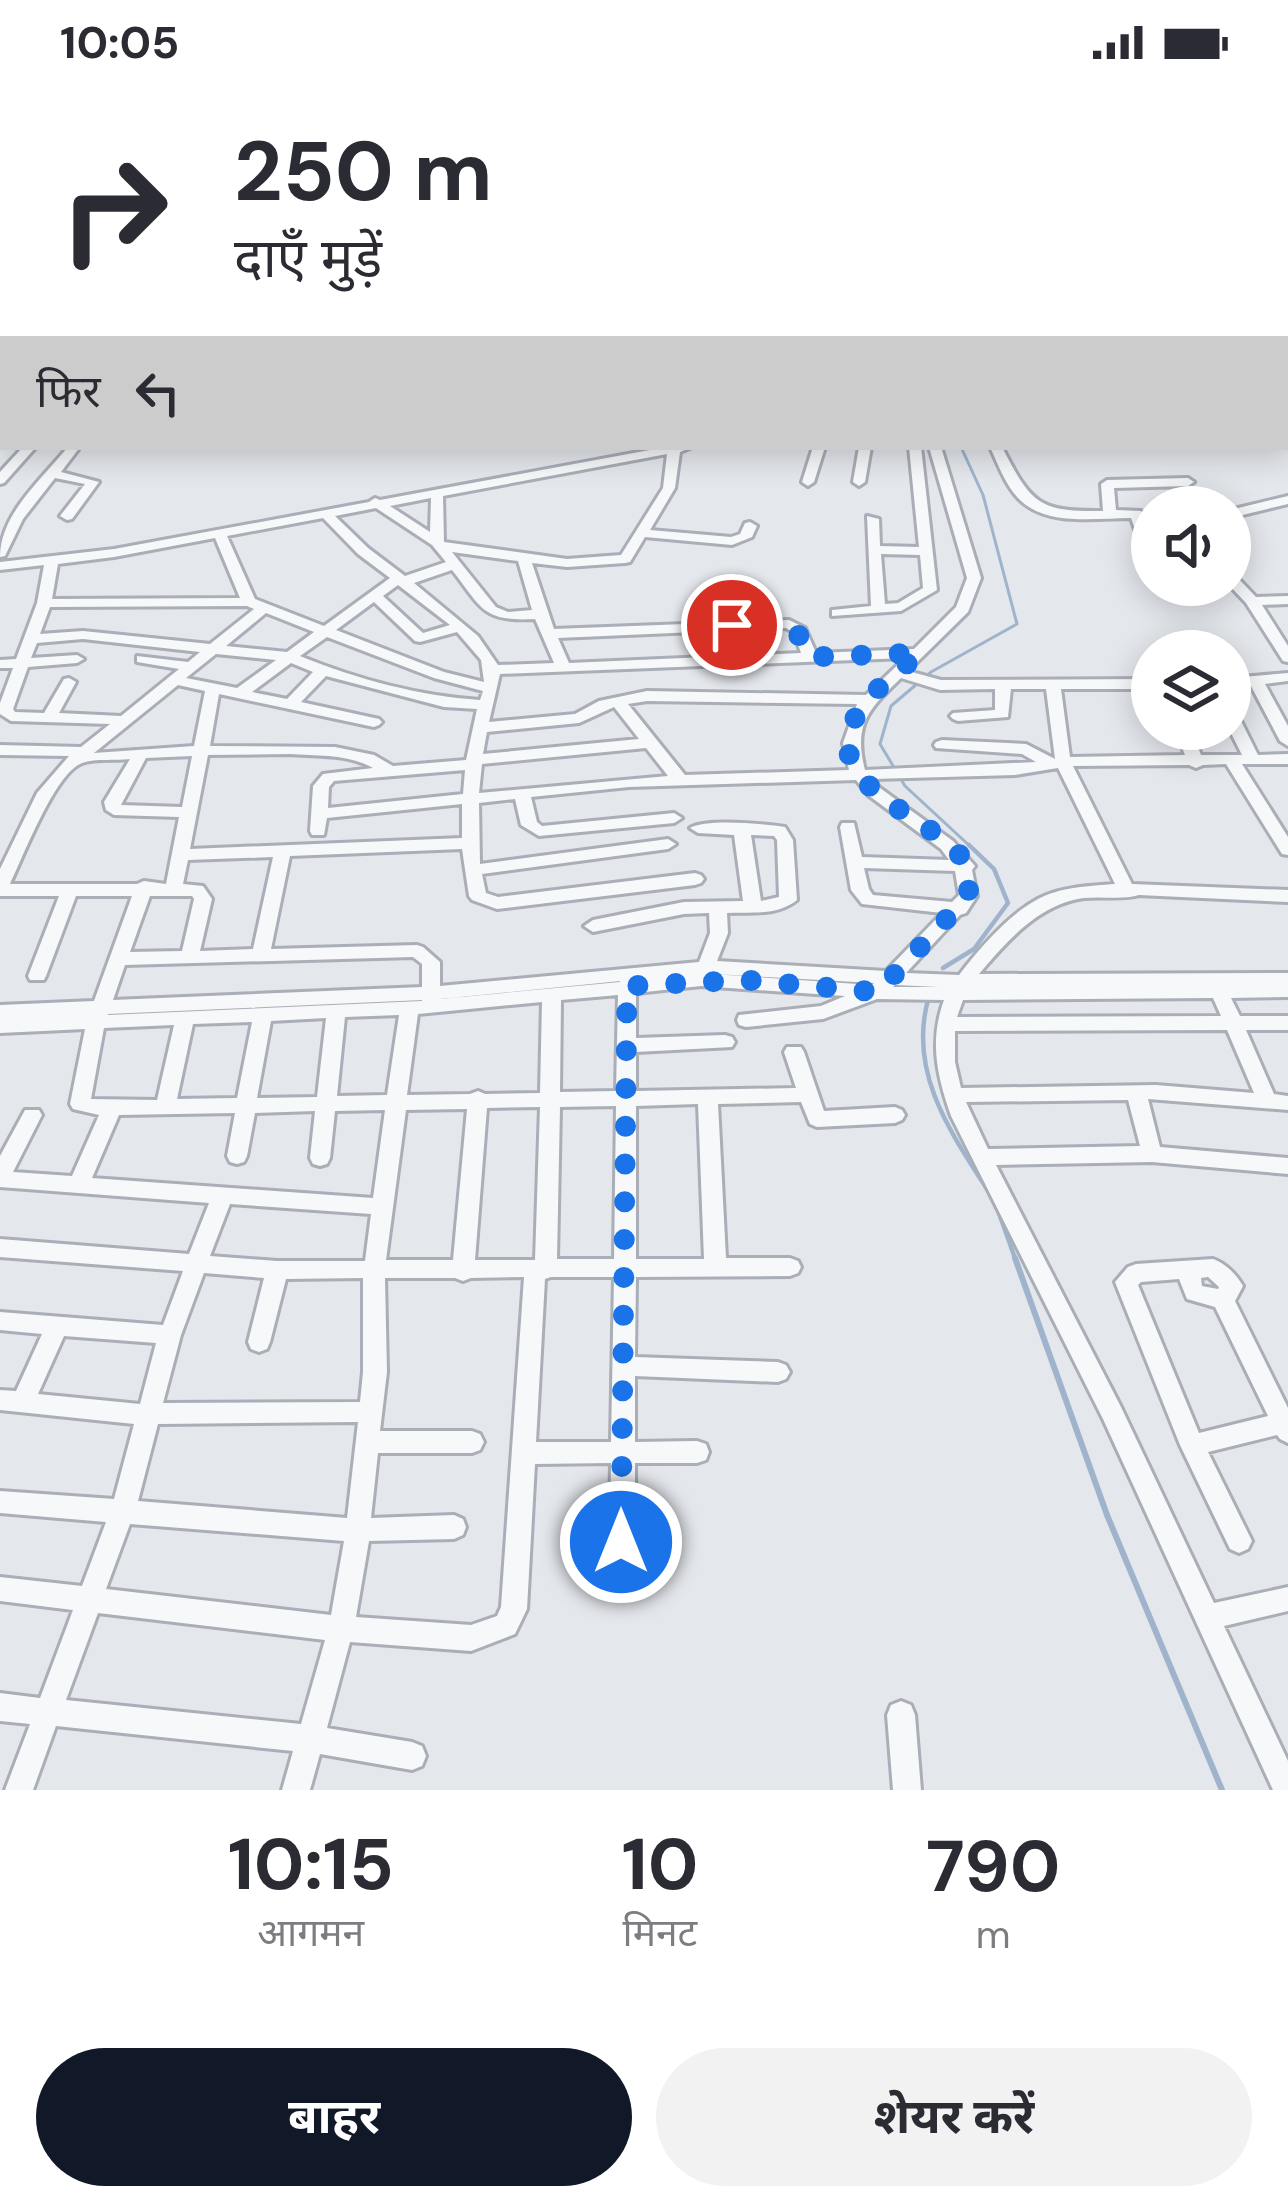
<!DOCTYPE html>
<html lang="hi">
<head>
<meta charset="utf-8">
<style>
	:root { --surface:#fff; --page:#f2f2f3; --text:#2b2b33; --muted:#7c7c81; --accent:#111827 }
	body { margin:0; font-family:"DM Sans","Noto Sans Devanagari",sans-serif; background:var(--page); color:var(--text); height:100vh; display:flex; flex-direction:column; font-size:45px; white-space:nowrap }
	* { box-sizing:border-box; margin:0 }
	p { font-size:39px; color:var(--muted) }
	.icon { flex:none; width:66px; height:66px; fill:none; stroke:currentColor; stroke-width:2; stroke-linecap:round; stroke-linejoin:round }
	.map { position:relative; height:1706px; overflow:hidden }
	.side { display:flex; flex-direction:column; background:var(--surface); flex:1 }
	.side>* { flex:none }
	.banner { position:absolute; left:0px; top:0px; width:1290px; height:366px; box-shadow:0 6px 30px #0003; background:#fff; color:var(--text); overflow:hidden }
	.tools { position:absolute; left:1131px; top:402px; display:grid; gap:24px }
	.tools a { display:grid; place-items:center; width:120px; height:120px; border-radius:50%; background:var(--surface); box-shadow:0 6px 30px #0003; font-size:60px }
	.pin { position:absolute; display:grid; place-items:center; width:102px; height:102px; color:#fff; margin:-51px; border:6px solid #fff; border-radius:50%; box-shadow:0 3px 12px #0007 }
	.me { position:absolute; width:132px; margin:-66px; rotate:0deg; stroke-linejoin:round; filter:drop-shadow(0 0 9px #0008) }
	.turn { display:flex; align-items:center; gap:42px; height:252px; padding:0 36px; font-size:54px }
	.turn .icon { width:156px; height:156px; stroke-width:2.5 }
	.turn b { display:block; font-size:84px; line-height:102px }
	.then { display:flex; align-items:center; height:114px; padding:0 36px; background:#0003; gap:24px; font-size:45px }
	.eta { display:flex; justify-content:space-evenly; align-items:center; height:204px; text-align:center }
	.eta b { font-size:72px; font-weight:700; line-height:84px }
	.action { display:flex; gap:24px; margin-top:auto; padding:24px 36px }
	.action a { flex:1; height:138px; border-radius:72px; background:var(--accent); color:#fff; font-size:48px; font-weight:700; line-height:138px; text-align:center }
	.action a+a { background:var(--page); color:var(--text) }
	.status { display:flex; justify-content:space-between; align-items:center; height:84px; padding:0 60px; background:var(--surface); direction:ltr }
	.status svg { height:33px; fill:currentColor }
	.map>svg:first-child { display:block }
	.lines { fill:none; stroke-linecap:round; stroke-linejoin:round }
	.stream-far2 { stroke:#9fb4cc; stroke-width:3 }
	.stream-far1 { stroke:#9fb4cc; stroke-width:4.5 }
	.stream { stroke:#9fb4cc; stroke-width:6 }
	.street-casing { stroke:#a9aeb7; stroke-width:6 }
	.secondary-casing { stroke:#a9aeb7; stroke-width:6 }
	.street { fill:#f7f8fa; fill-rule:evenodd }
	.secondary { fill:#fff; fill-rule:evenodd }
	.route { stroke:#1a73e8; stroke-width:21; stroke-dasharray:0 37.8 }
</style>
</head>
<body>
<div class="status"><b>10:05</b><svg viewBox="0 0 49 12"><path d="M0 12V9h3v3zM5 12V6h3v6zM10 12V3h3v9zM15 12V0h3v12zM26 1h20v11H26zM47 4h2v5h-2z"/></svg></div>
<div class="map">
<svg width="1288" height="1706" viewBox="0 0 1288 1706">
	<rect width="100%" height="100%" fill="#e4e7ec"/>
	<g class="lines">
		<path class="stream-far2" d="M961,363L983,411L1017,540L931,588L891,622L880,660L905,702L972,764"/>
		<path class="stream-far1" d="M943,884L974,865L1008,819L994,785L969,761
			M928,916C908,989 951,1049 989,1108
			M995,1118L1016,1177"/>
		<path class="stream" d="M1015,1174L1107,1431L1222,1706"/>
		<defs>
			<path id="street" d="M574,0L583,2L562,3L563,1Z
				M633,0H641L639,3H631Z
				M896,0H904L905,3H897Z
				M924,0H932L933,3H925Z
				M955,0H963L964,3H956Z
				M985,0H993L994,3H986Z
				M1077,0H1085L1087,3H1079Z
				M1104,0H1112L1114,3H1106Z
				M1133,0H1141L1143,3H1135Z
				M1157,0H1165L1167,3H1159Z
				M1189,0H1197L1199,3H1191Z
				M1247,0H1256L1258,3H1249Z
				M3,31V37L0,38V32Z
				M0,55H3V61H0Z
				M1287,64H1288V70H1287Z
				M0,69H3V75H0Z
				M1287,78H1288V84H1287Z
				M0,118L3,119V125L0,124Z
				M1287,132H1288V138H1287Z
				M3,146V153L0,154V147Z
				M3,176V184L0,185V177Z
				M3,195V201L0,202V196Z
				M1287,244H1288V251H1287Z
				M0,268H3V274H0Z
				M1287,321L1288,322V330L1287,329Z
				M3,341V351L0,352V342Z
				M23,363H36L4,399L0,400V388Z
				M68,363H80L61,388L99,398L72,435L67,436L60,432L85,400L55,394L23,435L5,472L0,473C0,430 42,395 68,363Z
				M666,363H692L680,368L675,404L650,446L731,453L740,450L745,439L750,438L757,442L752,453L732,461L645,453L630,478L625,479L567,483L532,479L554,545L789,536L805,544L816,569L914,565L956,523L967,494L929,363H941L981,494L968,528L908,587L941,596L1152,595V605H1061L1070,673L1185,671L1175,645H1191L1201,671H1242L1229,645L1230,626L1238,631L1258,671L1288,670V680H1242L1288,753V771L1282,770L1226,680L1203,681L1196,684L1189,681L1073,682L1132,800L1288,806V818L1139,811C1124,816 1103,812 1084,814C1039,820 1007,857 979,890L1288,889V913L1231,914L1240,932H1288V946H1246L1274,1010L1288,1012V1026L1148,1015L1160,1063L1288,1074V1090L1152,1078L996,1081L1121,1323L1214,1519L1288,1503V1527L1224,1542L1288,1677V1706H1273L1103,1335L951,1032C937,992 929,957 944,916L877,915L823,935L746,943L739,941L737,936L739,931L821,922L845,912L701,902L636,909V954L725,951L732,953L735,958L732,963L636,968V1007L796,1004L784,968L787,963H801L804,968L824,1027L895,1023L902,1026L905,1031L902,1036L895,1039L817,1043L810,1040L801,1018L718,1020L726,1174H790L798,1177L801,1183L798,1189L790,1192L636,1193L635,1273L778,1278L786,1281L790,1288L786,1295L778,1298L635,1292V1358L697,1357L706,1360L709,1368L706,1376L697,1379H635V1504L631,1513L622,1516L613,1513L609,1504L611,1379L535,1380L527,1525L515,1550L471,1567L350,1558L327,1644L412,1658L422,1662L426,1672L422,1682L412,1686L320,1670L310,1706H282L293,1667L56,1642L33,1706H5L30,1640L0,1637V1609L40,1614L73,1526L0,1517V1493L82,1502L106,1438L0,1429V1407L114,1415L134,1340L0,1326V1306L16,1307L42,1250L0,1246V1228L163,1241L183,1187L0,1173V1155L189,1170L209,1119L0,1103V1072L25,1026H39L42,1031L13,1088L72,1092L99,1031L73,1025L70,1020L85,945L0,949V935L89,931L0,935V921L94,917L132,812H76L46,892L44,896H30L28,892L59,812H0V785L37,709L69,672L0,671V661L81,663L110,640L11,637L0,630V619L13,584H0V576L16,575L37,519L44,481L0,486V478L114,465L369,418L375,414L380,416ZM667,370L663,404L621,471L567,475L444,458L443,412ZM431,414L430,448L390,422ZM376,424L432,461L446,478L405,492L368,464L335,432ZM323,434L358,470L390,494L324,542L255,515L227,452ZM215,454L240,514L52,515L58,480L114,473ZM452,468L518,477L532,526L508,528L496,523ZM452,486C482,524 482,538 535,535L554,579L498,581L478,552L414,499ZM398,501L450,541L423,549L383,512ZM374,518L415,557L420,558L457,548L481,576L484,598L444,588L336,546ZM247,522L254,525L210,560L83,547L40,550L50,523ZM266,529L314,548L287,568L226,562ZM786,544L794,549L801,569L569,579L558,554ZM327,553L434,594L483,607L480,616C420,612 356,595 300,572ZM83,555L200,568L188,578L137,572V578L179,585L121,632L59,629L76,598L69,594L64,595L44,629L15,628L13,625L28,583L77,579L84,575L77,571L31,574L37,559ZM216,570L276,576L237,604L186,594ZM905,574L866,611L647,607L599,617L575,630L489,638L500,590ZM291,579L313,588L287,615L252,608ZM326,592L444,623L477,625L466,676L393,682L374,671L335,663L210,662L219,610L374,643L379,641L382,638L379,635L301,618ZM901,594L940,606L995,605V626L953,629L950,632L953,635L958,637L1008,633L1011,605H1046L1055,675L1026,660L942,656L936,658L934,661L936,664L1022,670L1036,678L865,686C853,640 869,625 901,594ZM178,601L205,607L194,662L94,669ZM647,617L857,620L843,659L849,686L685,691L628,620ZM614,623L639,655L483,670L487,648L579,639ZM646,664L668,692L479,709L482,680ZM290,670C318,672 349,670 373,684L323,690L313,702L310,747L312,751H324L327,734L462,720V754L190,765L208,671ZM192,672L182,723L121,721L146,674ZM130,675L104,718L106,726L114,731L179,733L166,800L144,797L137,800H10C23,773 55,689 82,679C95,674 116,677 130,675ZM1058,684L1115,800C1090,802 1060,803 1038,815C1008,831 980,864 959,891L906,889L960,831L966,829L977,812L972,786L975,782L953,757L880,704L873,695L1015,691ZM465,686L463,710L328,724L329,703L334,697ZM856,696L868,711L941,765L949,776L862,773L854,739H842L840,743L851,806L862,820L942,829L886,887L717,877L728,849L727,829C752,828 777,832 797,816L793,756L785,743C763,740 707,734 690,744L698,749L734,751L743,817L684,818L593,836L584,842L593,848L684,830L709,829L710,849L699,878L440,902V878L423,863L417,861L271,865L290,772L462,765L469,812L472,816L497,825L695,801L701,799L704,795L701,791L695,789L498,813L486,809L482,790L668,765L676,760L668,755L480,780L479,719L515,715L521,741L539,752L674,739L682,734L674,729L542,742L537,738L531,713L629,703ZM751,751L774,752L777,756L779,813L761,817ZM273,773L253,865L200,867L212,815L203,802L183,800L188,776ZM864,784L955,787L959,811L952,818L873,811L869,805ZM150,812H192L194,815L182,867L130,868ZM413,873L422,880V903L113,916L125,881ZM712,890H713L874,899L872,901ZM620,897V898L440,915ZM895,901L939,903H893ZM618,911L616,1007L560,1008L561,916ZM1213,914L1221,932L957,933L963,916ZM422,916V917L108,931V930ZM542,918L540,1009L485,1010L478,1007L470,1010L407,1011L418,930ZM399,931L387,1011L337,1012L345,933ZM326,934L317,1013L257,1014L271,937ZM252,938L237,1014L177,1015L193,940ZM174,941L157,1016L91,1015L104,944ZM1227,946L1254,1009L1156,1001L961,1004L955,978V947ZM1128,1016L1140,1062L988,1065L966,1018ZM698,1020L704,1175H636V1022ZM616,1022L614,1175H557L560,1023ZM540,1023L535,1176H475L487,1024ZM467,1025L453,1176H386L406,1026ZM385,1026L373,1114L92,1094L119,1031L235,1029L227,1072L230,1078L237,1080L244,1078L247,1072L255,1029L315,1027L310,1074L313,1080L320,1082L327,1080L330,1074L335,1027ZM230,1120L371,1130L365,1177H277L210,1172ZM204,1189L264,1194L248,1258L251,1265L259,1268L267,1265L270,1258L286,1195L363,1194V1288L360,1318L163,1319L181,1251ZM524,1193L501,1523L497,1532L471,1541L356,1533L369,1457L454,1455L463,1451L466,1443L463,1435L454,1431L371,1434L378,1369H472L480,1366L484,1358L480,1350L472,1347H380L387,1288L385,1194H455L463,1197L471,1194ZM551,1193H614L611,1358H536L545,1195ZM64,1252L156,1259L140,1320L38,1310ZM358,1338L347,1434L138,1417L158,1340ZM130,1440L344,1457L331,1531L106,1505ZM98,1529L325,1556L301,1640L66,1616Z
				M813,363H825L814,398L808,402L802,398Z
				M859,363H871L865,398L859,402L853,398Z
				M909,363H921L937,506L901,527L832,532V526L871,522L867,432L879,435L880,462L919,463ZM881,470L920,471L923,504L898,519L885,520Z
				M990,363H1002C1031,419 1038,428 1103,427L1101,400L1107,396L1188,394L1194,398L1188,402L1114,404L1116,426L1141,427L1152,449V460L1137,451L1131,434C1096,434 1045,443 1018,414C1005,400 998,380 990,363Z
				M1288,412V420L1230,434V426Z
				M1230,490L1235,491L1256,513L1288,512V520L1262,521L1288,562V578L1283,577L1246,519L1229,501Z
				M1288,589V597L1265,600L1288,642V662L1280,657L1251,602H1230V594Z
				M1213,1175C1225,1179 1237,1191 1243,1202L1235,1217L1288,1324V1359L1280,1355L1277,1351L1208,1368L1252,1457L1248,1465L1239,1469L1230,1465L1180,1361L1115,1198L1128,1183L1136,1180ZM1208,1193L1219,1203L1218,1205L1202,1202L1201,1194ZM1179,1195L1187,1215L1215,1223L1268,1332L1199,1349L1138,1201L1141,1198Z
				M901,1617L911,1621L915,1631L921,1706H893L887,1631L891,1621Z"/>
			<path id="secondary" d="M228,0H243L246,3H231Z
				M695,0H705L706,3H696Z
				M727,0H888L892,3H723Z
				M1288,5V12H1287V5Z
				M0,15H3V21H0Z
				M3,96V106L0,107V97Z"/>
		</defs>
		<use href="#street" class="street-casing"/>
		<use href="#secondary" class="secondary-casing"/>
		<use href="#street" class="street"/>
		<use href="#secondary" class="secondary"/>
	</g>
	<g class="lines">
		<path class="route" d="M621,1458L627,902L746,896L878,908L968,812C970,796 969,781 958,769C924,730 811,697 860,626C875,604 900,586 920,569L810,573C792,527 775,539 732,541"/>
	</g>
</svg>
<div class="tools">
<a><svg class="icon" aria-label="sound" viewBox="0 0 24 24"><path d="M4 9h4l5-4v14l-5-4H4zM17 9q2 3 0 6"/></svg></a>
<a><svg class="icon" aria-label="layers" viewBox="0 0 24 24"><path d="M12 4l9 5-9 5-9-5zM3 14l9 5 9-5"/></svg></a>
</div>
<div class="pin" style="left:732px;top:541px;background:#d93025"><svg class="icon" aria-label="arrive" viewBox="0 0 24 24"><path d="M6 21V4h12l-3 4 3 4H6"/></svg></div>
<svg class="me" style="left:621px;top:1458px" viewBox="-20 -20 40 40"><circle r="17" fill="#1a73e8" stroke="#fff" stroke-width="3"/><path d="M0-11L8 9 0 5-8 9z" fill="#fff"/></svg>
<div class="banner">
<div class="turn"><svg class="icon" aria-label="right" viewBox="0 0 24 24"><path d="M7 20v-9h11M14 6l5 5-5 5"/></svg><div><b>250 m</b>दाएँ मुड़ें</div></div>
<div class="then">फिर<svg class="icon" aria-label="left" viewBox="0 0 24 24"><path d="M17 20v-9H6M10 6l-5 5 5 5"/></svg></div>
</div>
</div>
<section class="side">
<div class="eta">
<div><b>10:15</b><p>आगमन</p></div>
<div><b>10</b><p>मिनट</p></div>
<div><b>790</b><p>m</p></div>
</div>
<div class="action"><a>बाहर</a><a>शेयर करें</a></div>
</section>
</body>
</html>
